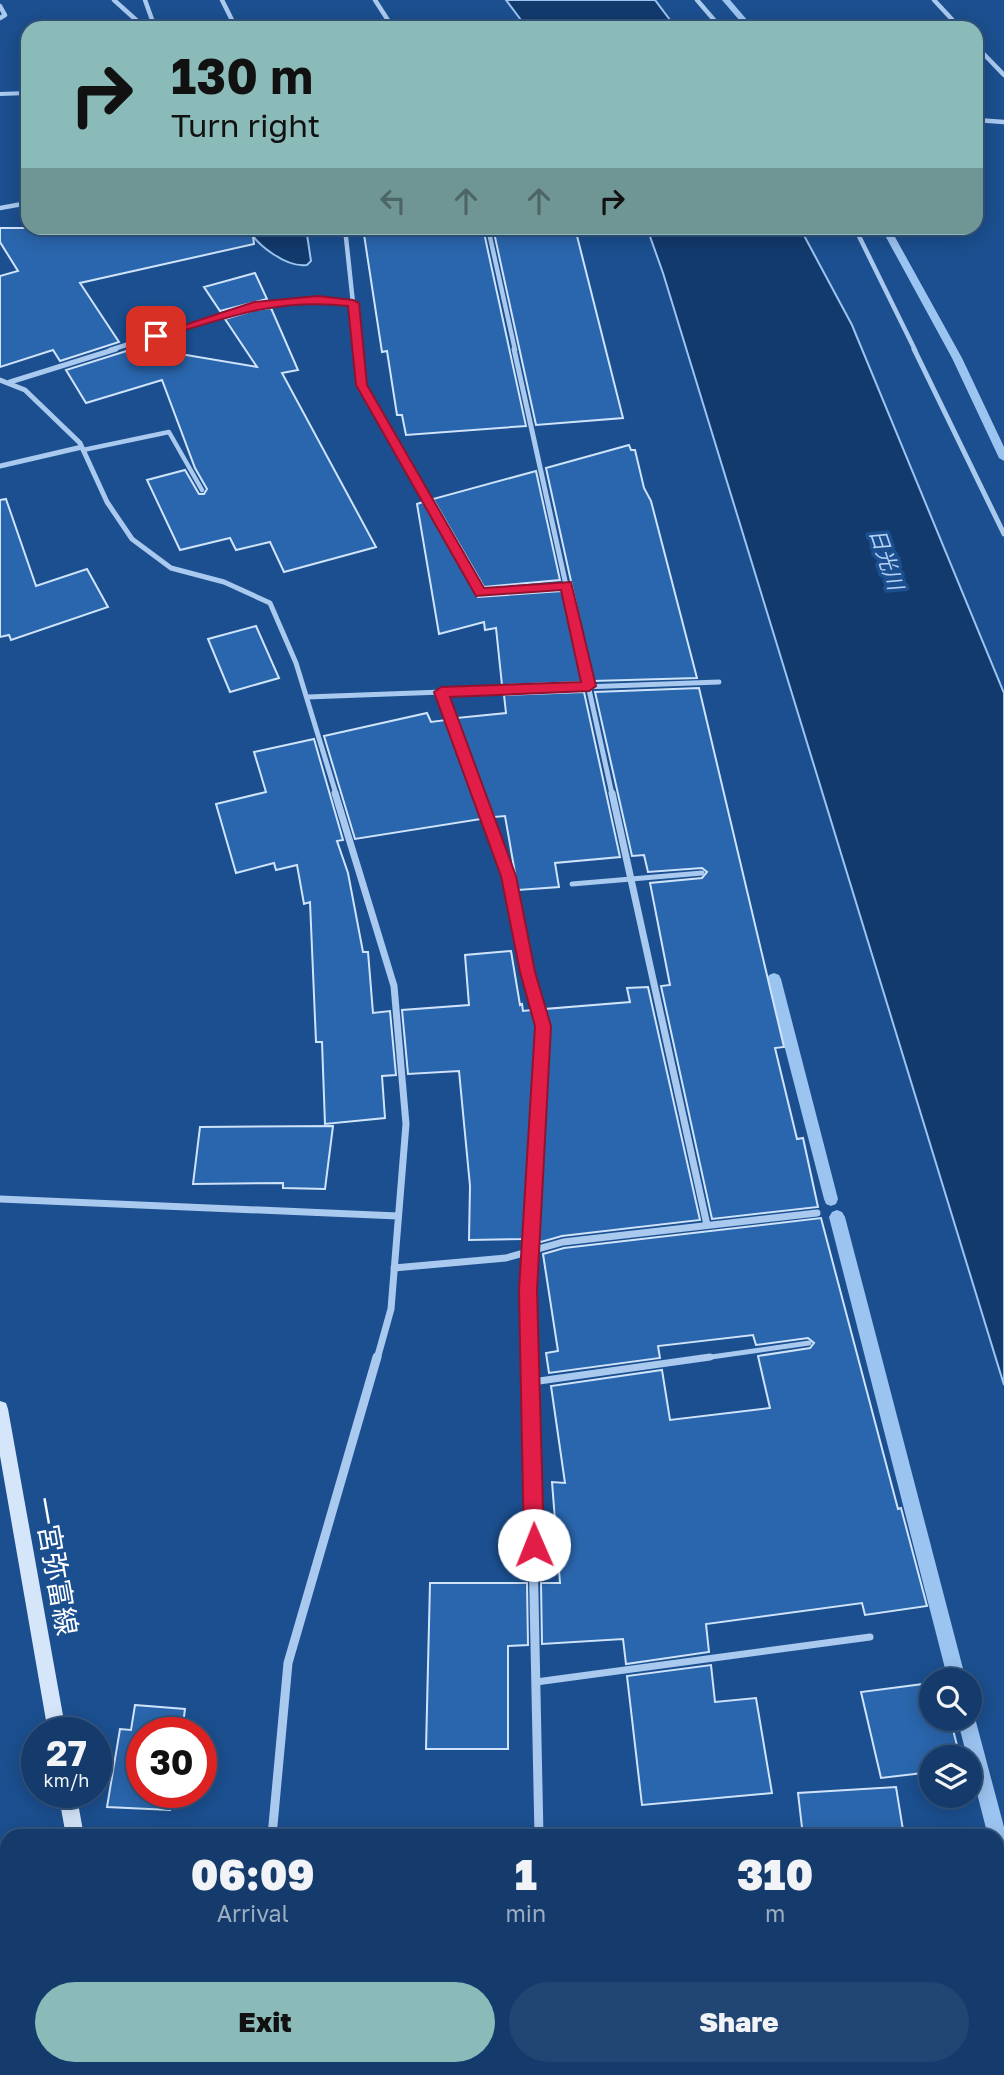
<!DOCTYPE html>
<html lang="en">
<head>
<meta charset="utf-8">
<style>
	:root { --surface:#143b6b; --page:#214673; --text:#f1f3f6; --muted:#9dadc1; --line:#33557e; --accent:#8bbbb9 }
	body { margin:0; font-family:"Golos Text","Noto Sans JP",sans-serif; background:var(--page); color:var(--text); height:100vh; display:flex; flex-direction:column; font-size:26px; white-space:nowrap }
	* { box-sizing:border-box; margin:0 }
	p { font-size:23px; color:var(--muted) }
	.icon { flex:none; width:38px; height:38px; fill:none; stroke:currentColor; stroke-width:2; stroke-linecap:round; stroke-linejoin:round }
	.map { position:relative; flex:1; overflow:hidden }
	.sheet { position:absolute; left:0px; top:1829px; width:1004px; height:247px; display:flex; flex-direction:column; background:var(--surface); border-radius:21px 21px 0 0; box-shadow:0 4px 18px #0003,0 0 0 2px var(--line) }
	.sheet>* { flex:none }
	.guide { position:absolute; left:21px; top:21px; width:962px; height:214px; border-radius:21px; box-shadow:0 4px 18px #0003,0 0 0 2px var(--line); background:#8bbbb9; color:#111; overflow:hidden }
	.tools { position:absolute; left:919px; top:1668px; display:grid; gap:14px }
	.tools a { display:grid; place-items:center; width:63px; height:63px; border-radius:50%; background:var(--surface); box-shadow:0 4px 18px #0003,0 0 0 2px var(--line); font-size:35px }
	.speed { position:absolute; left:21px; top:1717px; display:flex; gap:14px; font-size:35px; font-weight:700; text-align:center }
	.speed>* { display:grid; place-content:center; width:91px; height:91px; border-radius:50%; background:var(--surface); box-shadow:0 4px 18px #0003,0 0 0 2px var(--line); line-height:1 }
	.speed small { font-size:18px; font-weight:400 }
	.speed .limit { border:10px solid #d22; background:#fff; color:#111 }
	.pin { position:absolute; display:grid; place-items:center; width:60px; height:60px; color:#fff; margin:-30px; border-radius:14px; box-shadow:0 4px 10px #0006 }
	.me { position:absolute; width:77px; margin:-38px; rotate:359deg; stroke-linejoin:round; filter:drop-shadow(0 0 5px #0008) }
	.turn { display:flex; align-items:center; gap:24px; height:147px; padding:0 35px; font-size:32px }
	.turn .icon { width:91px; height:91px; stroke-width:2.5 }
	.turn b { display:block; font-size:49px; line-height:60px }
	.lanes { display:flex; align-items:center; height:66px; padding:0 35px; background:#0003; justify-content:center; gap:35px; direction:ltr }
	.lanes .off { opacity:.35 }
	.eta { display:flex; justify-content:space-evenly; align-items:center; height:119px; text-align:center }
	.eta b { font-size:42px; font-weight:800; line-height:49px }
	.cta { display:flex; gap:14px; margin-top:auto; padding:14px 35px }
	.cta a { flex:1; height:80px; border-radius:42px; background:var(--accent); color:#111; font-size:28px; font-weight:800; line-height:80px; text-align:center }
	.cta a+a { background:var(--page); color:var(--text) }
	.map>svg:first-child { display:block }
	.water { fill:#123a6d; stroke:#9cc4f0; stroke-width:2 }
	.lines { fill:none; stroke-linecap:round; stroke-linejoin:round }
	.stream { fill:#9cc4f0; fill-rule:evenodd }
	.building { fill:#2a66ad; stroke:#cfe3fa; stroke-width:2 }
	.service-far2 { stroke:#a9c9ee; stroke-width:4.5 }
	.service-far1 { stroke:#a9c9ee; stroke-width:5 }
	.service { stroke:#a9c9ee; stroke-width:7 }
	.minor-far3 { stroke:#a9c9ee; stroke-width:4.5 }
	.minor-far2 { stroke:#a9c9ee; stroke-width:5 }
	.minor-far1 { stroke:#a9c9ee; stroke-width:7 }
	.minor { stroke:#a9c9ee; stroke-width:9 }
	.tertiary { fill:#a9c9ee; fill-rule:evenodd }
	.secondary { fill:#d6e6fa; fill-rule:evenodd }
	.route { fill:#e11d48; stroke:#92132f; stroke-width:2 }
	.labels { text-anchor:middle; dominant-baseline:central; stroke-width:7; stroke-linejoin:round; paint-order:stroke }
	.far-water-label { font-size:21px; font-style:italic; fill:#b5d3f5; stroke:#1b4f8f }
	.near-street-label { font-size:28px; fill:#fff; stroke:#1b4f8f }
</style>
</head>
<body>
<div class="map">
<svg width="1004" height="2075" viewBox="0 0 1004 2075">
	<rect width="100%" height="100%" fill="#1b4f8f"/>
	<path class="water" d="M506,0H655L676,28H527Z
		M248,228H306L311,261L307,265C287,268 256,245 248,228Z
		M647,228H800L852,325L1004,693V1385L663,273Z"/>
	<g class="lines">
		<path class="stream" d="M722,0H730L754,28H746Z
			M881,228H890L962,358L1004,447V461L999,458L952,358Z
			M774,973L779,975L781,979L838,1199L836,1204L831,1206L826,1204L824,1199L767,979L769,975Z
			M837,1210L842,1212L845,1217L966,1680H948L829,1217L832,1212Z
			M970,1710L975,1718L1004,1827V1872L998,1870V1836H988L970,1766V1757H967L957,1718H970Z"/>
	</g>
	<path class="building" d="M0,228H252L254,244L80,283L119,342L60,361L53,350L0,367V276L18,271L0,242Z
		M363,228H483L526,426L406,435L402,415H397L387,351L382,352Z
		M493,228H575L623,418L536,425Z
		M255,273L267,299L220,311L204,287Z
		M271,308L298,370L282,373L376,547L284,572L270,542L236,550L230,538L180,550L147,480L185,470L199,494H204L207,489L195,468L162,380L86,403L66,370L139,347L257,367L225,319L255,310Z
		M629,445L631,450H635L644,488L651,501L697,678L593,681L546,468Z
		M536,471L560,580L484,587L433,499Z
		M6,499L36,586L87,569L108,607L11,640L9,635L0,637V500Z
		M423,502L478,597L562,591L582,682L502,685L496,628L485,630L484,622L439,634L417,504Z
		M256,626L279,678L230,692L208,639Z
		M699,688L784,1047L775,1048L797,1139L803,1138L818,1207L712,1219L661,986L670,985L650,883L702,878L707,872L702,868L648,872L644,855L632,856L595,692Z
		M584,692L620,857L555,863L559,887L518,890L505,816L494,817L456,718L506,713L504,695Z
		M427,713L431,722L446,720L481,819L355,839L324,736Z
		M314,739L343,840L337,841L348,873L363,952H368L373,1013L390,1011L396,1075L382,1076L385,1118L325,1124L322,1042H316L310,902L304,904L297,865L276,870L274,863L236,873L216,804L266,792L254,752Z
		M511,951L520,1005L522,1004L523,1011L532,1010L537,1027L525,1239L469,1240L470,1186L459,1071L408,1074L402,1010L469,1005L465,955Z
		M648,987L700,1220L562,1236L541,1242L537,1239L549,1026L545,1009L630,1002L627,988Z
		M333,1126L325,1189L283,1188V1183L193,1184L200,1127Z
		M821,1218L898,1509L901,1508L927,1606L865,1615L862,1603L706,1624L709,1652L626,1664L623,1639L542,1644L541,1583H560L552,1482L565,1483L551,1386L662,1370L670,1420L770,1408L758,1356L810,1348L814,1343L808,1338L756,1345L753,1335L658,1346L660,1358L549,1373L546,1353L558,1351L543,1254L564,1248Z
		M430,1583H527L528,1645L508,1646V1749H426Z
		M711,1665L715,1702L756,1698L772,1793L642,1805L627,1676Z
		M931,1683V1718H950L960,1757H931V1772L881,1778L861,1692Z
		M135,1705L185,1709L182,1732H142V1792H173L170,1810L107,1807L120,1729L131,1730Z
		M896,1787L904,1836H803L798,1793Z"/>
	<g class="lines">
		<path class="service-far2" d="M83,450L169,432L202,490"/>
		<path class="service-far1" d="M572,884L702,873
			M697,1359L809,1343"/>
		<path class="service" d="M532,1382L710,1357
			M536,1682L870,1637"/>
		<path class="minor-far3" d="M114,0L145,28
			M145,0L155,28
			M222,0L236,28
			M375,0L393,28
			M697,0L721,28
			M934,0L960,28
			M0,6L5,15L0,18
			M976,46L1004,75
			M976,120L1004,122
			M0,208L28,203
			M345,228L358,350
			M488,228L515,350
			M855,228L915,350
			M110,350L254,305L318,299L353,303"/>
		<path class="minor-far2" d="M358,349L362,385L481,593L567,585
			M514,349L612,794
			M914,349L1004,534
			M0,380L25,390L80,443L107,502L132,539L171,568L224,582L270,603L296,663L336,794
			M10,382L116,349
			M0,466L82,447
			M441,692L479,794
			M307,697L719,682"/>
		<path class="minor-far1" d="M335,793L394,986L406,1124L391,1309L377,1359
			M478,793L509,876L528,972L543,1026L528,1290L529,1359
			M612,793L707,1225
			M0,1199L398,1216
			M394,1268L506,1258L563,1242L817,1213"/>
		<path class="minor" d="M529,1357L539,1836
			M272,1836L288,1663L377,1357
			M543,2068V2075
			M233,2075L235,2068"/>
		<path class="tertiary" d="M28,91V95L0,96V92Z"/>
		<path class="secondary" d="M0,1401L6,1403L8,1409L66,1732H48L0,1456Z
			M58,1792H76L84,1836H66Z
			M105,2068H125L126,2075H106Z"/>
	</g>
	<path class="route" d="M318,296L353,300L359,303L367,385L484,588L571,582L596,686L589,691L450,697L516,876L535,972L551,1026L537,1290L544,1545L541,1552L534,1555L527,1552L524,1545L519,1290L535,1026L520,972L501,876L434,692L441,687L581,682L561,590L476,596L356,385L348,306C277,298 227,317 160,338L151,336L254,302Z"/>
	<g class="labels">
		<g class="far-water-label">
			<text transform="translate(887 559) rotate(71)">日光川</text>
		</g>
		<g class="near-street-label">
			<text transform="translate(56 1566) rotate(80)">一宮弥富線</text>
		</g>
	</g>
</svg>
<div class="tools">
<a><svg class="icon" aria-label="search" viewBox="0 0 24 24"><circle cx="10" cy="10" r="6"/><path d="M15 15l6 6"/></svg></a>
<a><svg class="icon" aria-label="layers" viewBox="0 0 24 24"><path d="M12 4l9 5-9 5-9-5zM3 14l9 5 9-5"/></svg></a>
</div>
<div class="speed"><div>27<small>km/h</small></div><div class="limit">30</div></div>
<div class="pin" style="left:156px;top:336px;background:#d93025"><svg class="icon" aria-label="arrive" viewBox="0 0 24 24"><path d="M6 21V4h12l-3 4 3 4H6"/></svg></div>
<svg class="me" style="left:534px;top:1545px" viewBox="-20 -20 40 40"><circle r="19" fill="#fff"/><path d="M0-13L10 11 0 6-10 11z" fill="#e11d48"/></svg>
<div class="guide">
<div class="turn"><svg class="icon" aria-label="right" viewBox="0 0 24 24"><path d="M7 20v-9h11M14 6l5 5-5 5"/></svg><div><b>130 m</b>Turn right</div></div>
<div class="lanes"><svg class="icon off" aria-label="left" viewBox="0 0 24 24"><path d="M17 20v-9H6M10 6l-5 5 5 5"/></svg><svg class="icon off" aria-label="ahead" viewBox="0 0 24 24"><path d="M12 20V5M6 11l6-6 6 6"/></svg><svg class="icon off" aria-label="ahead" viewBox="0 0 24 24"><path d="M12 20V5M6 11l6-6 6 6"/></svg><svg class="icon" aria-label="right" viewBox="0 0 24 24"><path d="M7 20v-9h11M14 6l5 5-5 5"/></svg></div>
</div>
<section class="sheet">
<div class="eta">
<div><b>06:09</b><p>Arrival</p></div>
<div><b>1</b><p>min</p></div>
<div><b>310</b><p>m</p></div>
</div>
<div class="cta"><a>Exit</a><a>Share</a></div>
</section>
</div>
</body>
</html>
